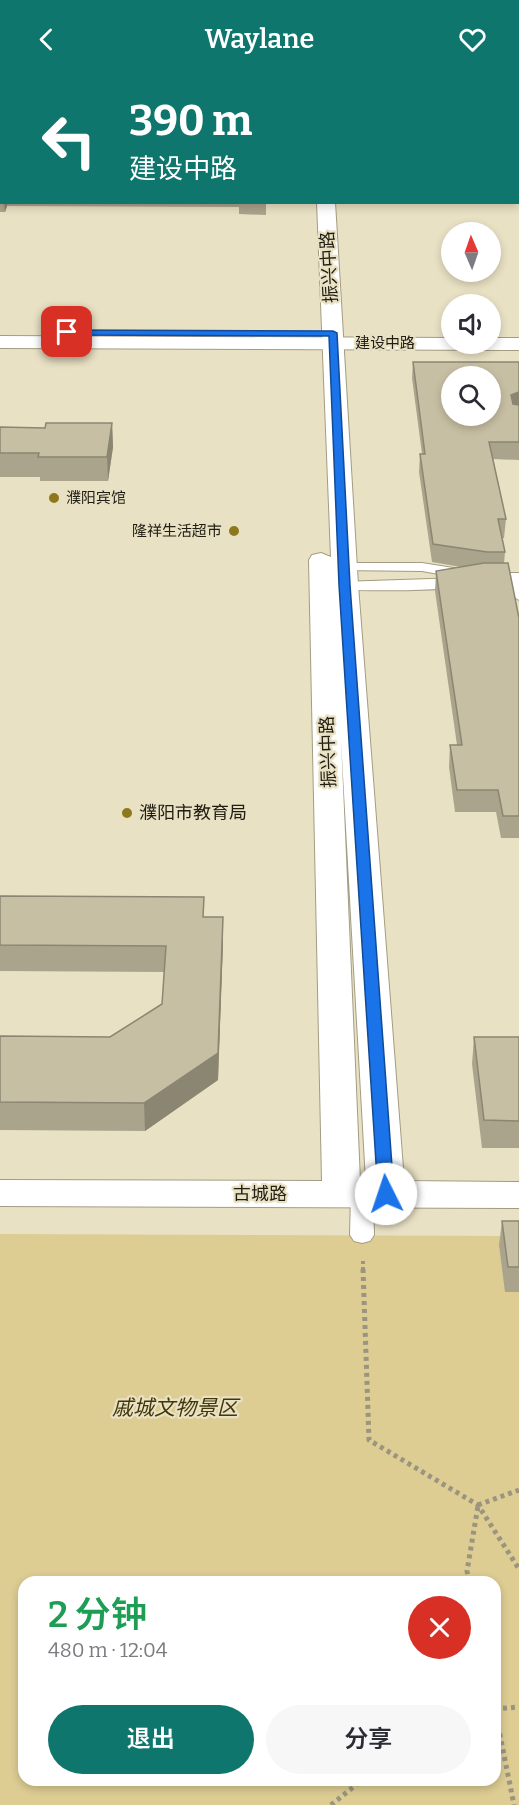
<!DOCTYPE html>
<html lang="zh">
<head>
<meta charset="utf-8">
<style>
	:root { --surface:#fff; --page:#f7f7f7; --text:#2b2b33; --muted:#7c7c81; --accent:#0f766e }
	body { margin:0; font-family:Bitter,"Noto Sans SC",serif; background:var(--page); color:var(--text); height:100vh; display:flex; flex-direction:column; font-size:22px; white-space:nowrap }
	* { box-sizing:border-box; margin:0 }
	p { font-size:20px; color:var(--muted) }
	.icon { flex:none; width:33px; height:33px; fill:none; stroke:currentColor; stroke-width:2; stroke-linecap:round; stroke-linejoin:round }
	.map { position:relative; flex:1; overflow:hidden }
	.sheet { position:absolute; left:18px; top:1498px; width:483px; height:210px; display:flex; flex-direction:column; background:var(--surface); border-radius:18px; box-shadow:0 3px 9px #0003 }
	.sheet>* { flex:none }
	.hud { position:absolute; left:0px; top:0px; width:519px; height:126px; box-shadow:0 3px 9px #0003; background:#0f766e; color:#fff; overflow:hidden }
	.needle { width:39px; rotate:358deg }
	.tools { position:absolute; left:441px; top:144px; display:grid; gap:12px }
	.tools a { display:grid; place-items:center; width:60px; height:60px; border-radius:50%; background:var(--surface); box-shadow:0 3px 9px #0003; font-size:30px }
	.pin { position:absolute; display:grid; place-items:center; width:51px; height:51px; color:#fff; margin:-26px; border-radius:12px; box-shadow:0 3px 9px #0006 }
	.me { position:absolute; width:66px; margin:-33px; rotate:356deg; stroke-linejoin:round; filter:drop-shadow(0 0 4px #0008) }
	.turn { display:flex; align-items:center; gap:21px; height:126px; padding:0 30px; font-size:27px }
	.turn .icon { width:78px; height:78px; stroke-width:2.5 }
	.turn b { display:block; font-size:42px; line-height:51px }
	.round { display:grid; place-items:center; flex:none; width:63px; height:63px; border-radius:32px; background:var(--page) }
	.summary { display:flex; align-items:center; justify-content:space-between; height:102px; padding:0 30px }
	h1 { font-size:36px; font-weight:600; line-height:45px; color:#1e9e55 }
	.action { display:flex; gap:12px; margin-top:auto; padding:12px 30px }
	.action a { flex:1; height:69px; border-radius:36px; background:var(--accent); color:#fff; font-size:24px; font-weight:600; line-height:69px; text-align:center }
	.action a+a { background:var(--page); color:var(--text) }
	header { display:flex; justify-content:space-between; align-items:center; height:78px; padding:0 30px; background:var(--accent); color:#fff; font-size:27px; font-weight:600 }
	.map>svg:first-child { display:block }
	.green { fill:#ddcd93; fill-rule:evenodd }
	.lines { fill:none; stroke-linecap:round; stroke-linejoin:round }
	.service-casing { stroke:#a49c82; stroke-width:2 }
	.minor-casing { stroke:#a49c82; stroke-width:2 }
	.tertiary-casing { stroke:#a49c82; stroke-width:2 }
	.secondary-casing { stroke:#a49c82; stroke-width:2 }
	.path-far1 { stroke:#9b957f; stroke-width:4; stroke-dasharray:3 3; stroke-linecap:butt }
	.path { stroke:#9b957f; stroke-width:5; stroke-dasharray:4 4; stroke-linecap:butt }
	.service { fill:#fff; fill-rule:evenodd }
	.minor { fill:#fff; fill-rule:evenodd }
	.tertiary { fill:#fff; fill-rule:evenodd }
	.secondary { fill:#fff; fill-rule:evenodd }
	.wall { fill:#aba48c }
	.shaded-wall { fill:#8b8672 }
	.building { fill:#c7bfa3; stroke:#8b8672; stroke-width:1.5; fill-rule:evenodd }
	.route { fill:#1a73e8; stroke:#114b97; stroke-width:1.5 }
	.poi-dot { fill:#8e781d; stroke:#e9e1c4; stroke-width:2 }
	.labels { text-anchor:middle; dominant-baseline:central; stroke-width:4.5; stroke-linejoin:round; paint-order:stroke }
	.far-street-label { font-size:15px; fill:#201d13; stroke:#e9e1c4 }
	.far-poi-label { font-size:15px; fill:#201d13; stroke:#e9e1c4; text-anchor:start }
	.street-label { font-size:18px; fill:#201d13; stroke:#e9e1c4 }
	.poi-label { font-size:18px; fill:#201d13; stroke:#e9e1c4; text-anchor:start }
	.near-park-label { font-size:21px; font-style:italic; fill:#423709; stroke:#e9e1c4 }
</style>
</head>
<body>
<header><svg class="icon" aria-label="back" viewBox="0 0 24 24"><path d="M15 5l-7 7 7 7"/></svg>Waylane<svg class="icon" aria-label="heart" viewBox="0 0 24 24"><path d="M12 20l-8-8c-3-5 5-10 8-4 3-6 11-1 8 4z"/></svg></header>
<div class="map">
<svg width="519" height="1727" viewBox="0 0 519 1727">
	<rect width="100%" height="100%" fill="#e9e1c4"/>
	<path class="green" d="M0,1156L519,1158V1727H0ZM24,1504H495V1702H24Z"/>
	<g class="lines">
		<defs>
			<path id="service" d="M518,101H519V112H518Z
				M345,485H422L485,495H519V522L511,517L508,503L466,500L470,504C460,515 365,512 345,512L337,507L340,504L461,500L422,493L340,492L338,489Z
				M362,1109L370,1111L373,1117L374,1157L370,1163L362,1165L354,1163L350,1157L351,1117L354,1111Z"/>
			<path id="minor" d="M518,86H519V96H518Z"/>
			<path id="tertiary" d="M312,0H326V2H312Z
				M317,124H335L358,507L404,1103L519,1104V1130L0,1128V1102L322,1103L309,482L312,477L321,475L331,479ZM341,662L366,1103H360Z"/>
			<path id="secondary" d="M0,258L452,260V266H490V260H519V272L0,270Z"/>
		</defs>
		<use href="#service" class="service-casing"/>
		<use href="#minor" class="minor-casing"/>
		<use href="#tertiary" class="tertiary-casing"/>
		<use href="#secondary" class="secondary-casing"/>
		<path class="path-far1" d="M363,1183V1193"/>
		<path class="path" d="M363,1191L369,1362L478,1427L519,1491
			M478,1427L519,1412
			M469,1504L467,1493L478,1428
			M495,1631L519,1629
			M495,1632L514,1727
			M331,1727L362,1702"/>
		<use href="#service" class="service"/>
		<use href="#minor" class="minor"/>
		<use href="#tertiary" class="tertiary"/>
		<use href="#secondary" class="secondary"/>
	</g>
	<path class="wall" d="M2,22V64H0V23Z
		M0,65H2V124H266V137L239,136V129L7,128L5,134H0Z
		M413,284H519V382L493,381L506,441L504,460H502L505,474L504,485L519,540V760H501L496,734H455L449,689L450,667H457L435,513L436,493L461,489L432,484L419,394L420,376H422L412,300Z
		M112,345L113,369L108,403H40V399H0V349L45,350Z
		M0,818L204,839H223V865L218,1002L145,1053L0,1052V958L110,959L162,926L164,894L0,893Z
		M474,959H519V1070H482L472,986Z
		M502,1143H519V1214H505L499,1167Z"/>
	<path class="shaded-wall" d="M0,10H2V21L0,22Z
		M4,124H7V128L5,134Z
		M519,314V330L510,334L511,317Z
		M112,345L113,369L108,403L107,379Z
		M223,839V865L218,1002L145,1053L144,1025Z"/>
	<path class="building" d="M0,0H259V2H2V10H0Z
		M2,22V53L0,52V23Z
		M0,65H2V122H0Z
		M413,284H519V314L511,317L513,326L519,327V364H489L506,441H498L505,474H487L433,466L420,376H425ZM452,298H490V338H452Z
		M46,345H112L107,379H38L39,375H0V349L45,350Z
		M484,485H508L519,540V738H503L498,712H457L450,667H462L436,493Z
		M0,818L204,819L203,839H223L218,975L144,1025L0,1024V958L110,959L162,926L166,868L0,867Z
		M474,959H519V1043L484,1042Z
		M502,1143H519V1189H508Z"/>
	<path class="route" d="M64,252L333,253L337,255L350,507L394,1116L391,1120H380L378,1116L339,507L329,258L67,257L63,254Z"/>
	<g class="poi-dot">
		<circle cx="54" cy="420" r="6"/>
		<circle cx="234" cy="453" r="6"/>
		<circle cx="127" cy="735" r="6"/>
	</g>
	<g class="labels">
		<g class="far-street-label">
			<text x="385" y="265">建设中路</text>
		</g>
		<g class="far-poi-label">
			<text x="66" y="420">濮阳宾馆</text>
			<text x="222" y="453" text-anchor="end">隆祥生活超市</text>
		</g>
		<g class="street-label">
			<text transform="translate(329 189) rotate(-93)">振兴中路</text>
			<text transform="translate(328 674) rotate(-92)">振兴中路</text>
			<text x="260" y="1116">古城路</text>
		</g>
		<g class="poi-label">
			<text x="139" y="735">濮阳市教育局</text>
		</g>
		<g class="near-park-label">
			<text x="175" y="1330">戚城文物景区</text>
		</g>
	</g>
</svg>
<div class="tools">
<a><svg class="needle" viewBox="-14 -14 28 28"><path d="M0-13l5 13h-10z" fill="#e53935"/><path d="M0 13l5-13h-10z" fill="#7c7c81"/></svg></a>
<a><svg class="icon" aria-label="sound" viewBox="0 0 24 24"><path d="M4 9h4l5-4v14l-5-4H4zM17 9q2 3 0 6"/></svg></a>
<a><svg class="icon" aria-label="search" viewBox="0 0 24 24"><circle cx="10" cy="10" r="6"/><path d="M15 15l6 6"/></svg></a>
</div>
<div class="pin" style="left:67px;top:254px;background:#d93025"><svg class="icon" aria-label="arrive" viewBox="0 0 24 24"><path d="M6 21V4h12l-3 4 3 4H6"/></svg></div>
<svg class="me" style="left:386px;top:1116px" viewBox="-20 -20 40 40"><circle r="19" fill="#fff"/><path d="M0-13L10 11 0 6-10 11z" fill="#1a73e8"/></svg>
<div class="hud">
<div class="turn"><svg class="icon" aria-label="left" viewBox="0 0 24 24"><path d="M17 20v-9H6M10 6l-5 5 5 5"/></svg><div><b>390 m</b>建设中路</div></div>
</div>
<section class="sheet">
<div class="summary"><div><h1>2 分钟</h1><p>480 m · 12:04</p></div><a class="round" style="background:#d93025;color:#fff"><svg class="icon" aria-label="close" viewBox="0 0 24 24"><path d="M6 6l12 12M18 6L6 18"/></svg></a></div>
<div class="action"><a>退出</a><a>分享</a></div>
</section>
</div>
</body>
</html>
